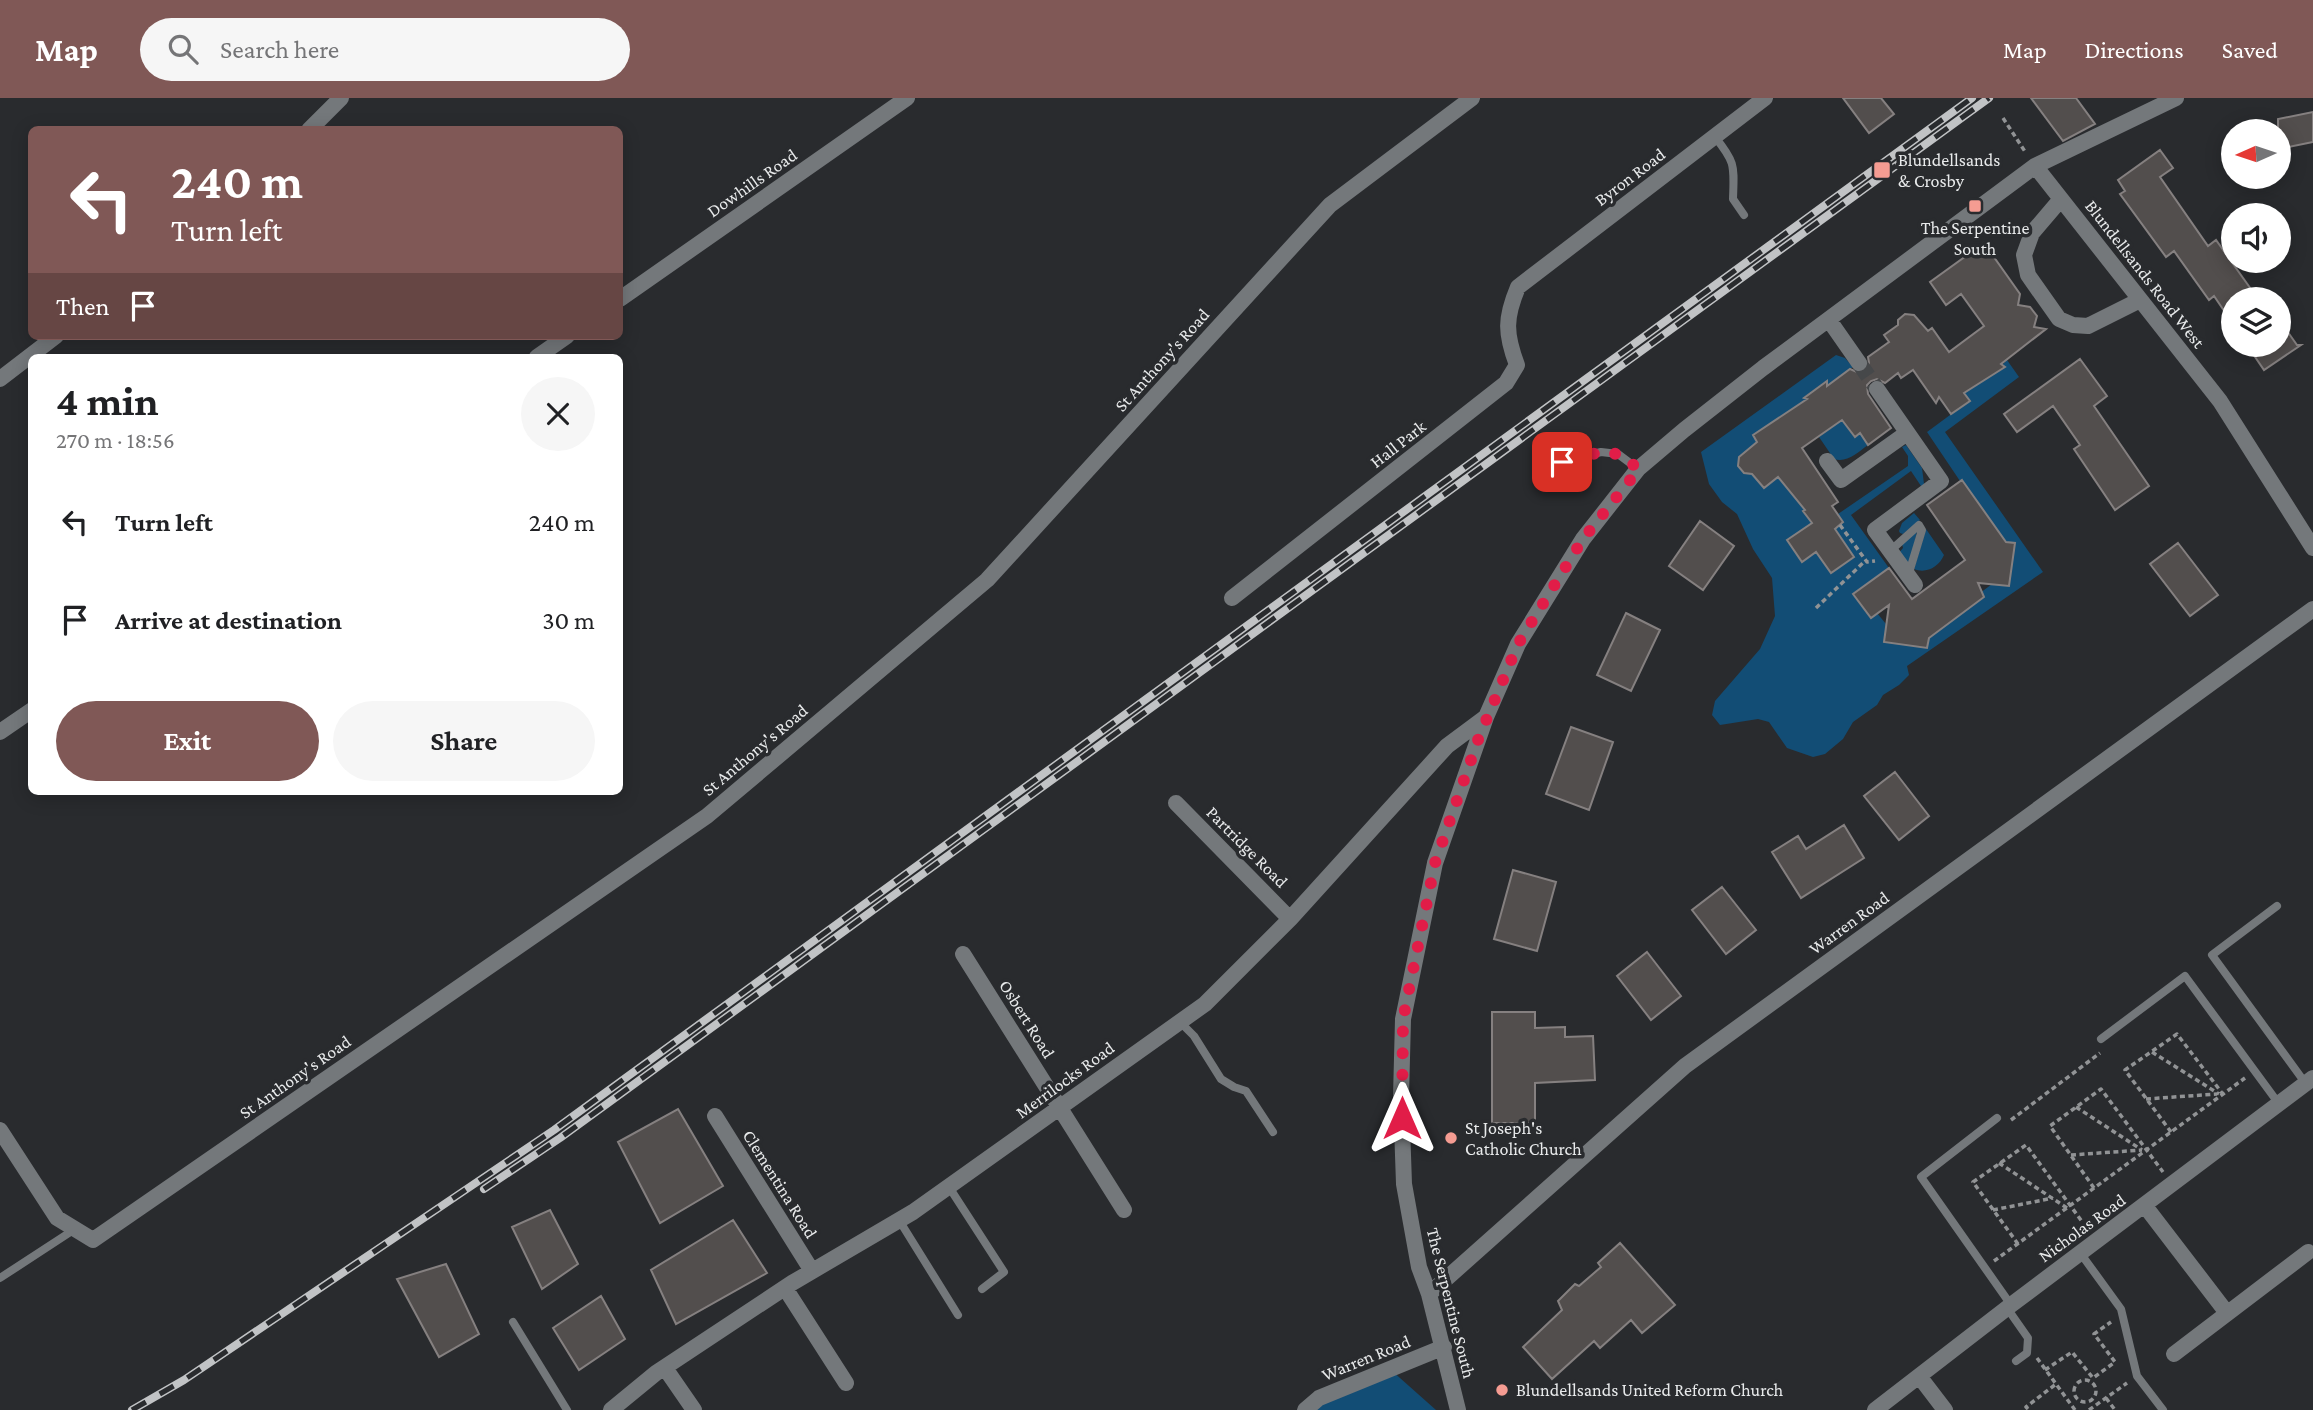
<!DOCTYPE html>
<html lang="en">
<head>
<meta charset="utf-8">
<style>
	:root { --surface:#fff; --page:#f6f6f6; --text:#202124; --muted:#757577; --accent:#805856 }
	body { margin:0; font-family:"Crimson Pro",serif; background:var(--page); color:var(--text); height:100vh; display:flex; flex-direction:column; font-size:26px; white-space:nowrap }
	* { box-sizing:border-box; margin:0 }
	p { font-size:23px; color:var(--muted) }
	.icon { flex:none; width:38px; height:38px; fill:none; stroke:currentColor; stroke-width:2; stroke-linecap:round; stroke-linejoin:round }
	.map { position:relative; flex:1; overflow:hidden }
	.side { position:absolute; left:28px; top:256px; width:595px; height:441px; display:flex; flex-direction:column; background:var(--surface); border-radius:10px; box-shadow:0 4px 18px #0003 }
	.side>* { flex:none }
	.banner { position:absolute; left:28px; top:28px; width:595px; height:214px; border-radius:10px; box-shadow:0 4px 18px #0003; background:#805856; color:#fff; overflow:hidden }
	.needle { width:46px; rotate:267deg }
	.tools { position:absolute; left:2221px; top:21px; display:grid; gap:14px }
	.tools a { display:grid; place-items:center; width:70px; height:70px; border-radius:50%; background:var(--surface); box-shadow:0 4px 18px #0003; font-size:35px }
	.pin { position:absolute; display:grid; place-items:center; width:60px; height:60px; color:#fff; margin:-30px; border-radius:14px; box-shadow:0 4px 10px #0006 }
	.me { position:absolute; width:77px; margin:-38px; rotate:0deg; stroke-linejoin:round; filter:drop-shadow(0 0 5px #0008) }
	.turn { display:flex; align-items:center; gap:24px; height:147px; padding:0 28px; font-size:32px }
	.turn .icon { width:91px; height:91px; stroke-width:2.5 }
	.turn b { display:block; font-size:49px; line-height:60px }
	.then { display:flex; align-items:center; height:66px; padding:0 28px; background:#0003; gap:14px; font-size:26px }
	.round { display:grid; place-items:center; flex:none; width:74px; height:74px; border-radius:37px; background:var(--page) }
	.head { display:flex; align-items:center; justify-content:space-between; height:119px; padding:0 28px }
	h1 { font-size:42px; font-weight:700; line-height:52px }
	.cta { display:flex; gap:14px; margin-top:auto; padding:14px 28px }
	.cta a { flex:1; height:80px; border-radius:42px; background:var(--accent); color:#fff; font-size:28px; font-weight:700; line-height:80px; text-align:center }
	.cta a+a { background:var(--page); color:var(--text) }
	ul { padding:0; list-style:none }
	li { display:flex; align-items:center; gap:21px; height:98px; padding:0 28px }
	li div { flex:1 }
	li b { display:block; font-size:26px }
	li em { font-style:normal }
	header { display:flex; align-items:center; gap:42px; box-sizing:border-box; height:98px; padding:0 35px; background:var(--accent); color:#fff }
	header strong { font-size:33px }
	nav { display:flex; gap:38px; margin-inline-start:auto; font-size:24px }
	.search { width:490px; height:63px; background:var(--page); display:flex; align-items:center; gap:18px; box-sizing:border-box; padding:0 24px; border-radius:38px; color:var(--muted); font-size:26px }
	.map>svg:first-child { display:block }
	.green { fill:#124d75 }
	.building { fill:#524e4d; stroke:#858080; stroke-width:2 }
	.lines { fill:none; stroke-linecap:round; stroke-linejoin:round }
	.minor-tunnel { stroke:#46484a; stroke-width:16; stroke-dasharray:16 8; stroke-linecap:butt }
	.path { stroke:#919395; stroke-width:3.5; stroke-dasharray:5 3.5; stroke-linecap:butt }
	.service { stroke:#74787b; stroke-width:8 }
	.minor { stroke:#74787b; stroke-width:16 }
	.rail-casing { stroke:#c1c3c5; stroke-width:8 }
	.rail { stroke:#292b2e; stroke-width:5; stroke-dasharray:16; stroke-linecap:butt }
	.route { stroke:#e11d48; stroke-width:12; stroke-dasharray:0 21.6 }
	.poi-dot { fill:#f59c92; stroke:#292b2e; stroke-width:2.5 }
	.labels { text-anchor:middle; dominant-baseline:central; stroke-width:7; stroke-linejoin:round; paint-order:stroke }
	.poi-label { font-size:18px; fill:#e8eaeb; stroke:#292b2e; text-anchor:start }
	.street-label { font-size:18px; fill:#e8eaeb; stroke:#292b2e }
</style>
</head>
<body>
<header>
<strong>Map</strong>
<div class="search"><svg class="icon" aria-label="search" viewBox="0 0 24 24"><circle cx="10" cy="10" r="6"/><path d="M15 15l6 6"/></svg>Search here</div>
<nav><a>Map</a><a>Directions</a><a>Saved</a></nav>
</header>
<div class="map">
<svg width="2313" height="1312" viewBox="0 0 2313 1312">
	<rect width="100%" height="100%" fill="#292b2e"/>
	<path class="green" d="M1836,257L1845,260L1853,269L1827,288L1826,283L1804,299L1807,301L1753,337L1761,350L1746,353L1739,359L1738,368L1744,375L1752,376L1764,390L1782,376L1790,393L1806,412L1803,414L1814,424L1802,464L1816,454L1831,475L1854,459L1835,430L1843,424L1838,416L1908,368V358L1902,349L1906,347L1922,370L1925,394L1911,373L1851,417L1889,470L1853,496L1870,520L1877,515L1886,526L1884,544L1930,533L1992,486L2000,443L1962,382L1960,383L1927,334L1969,303L1961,292L1990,279L2007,262L2019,279L1945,334L2043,474L1907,568L1909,577L1899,587L1883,597L1877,607L1853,624L1843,641L1825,656L1813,659L1787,650L1769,624L1758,621L1720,627L1712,617L1715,603L1760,551L1775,518L1772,480L1753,451L1737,416L1722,404L1709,386L1701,354Z
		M1842,322L1854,339L1860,335L1868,347C1857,355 1847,365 1834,361L1819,339Z
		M1914,415L1920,422L1903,436L1900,435L1899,433L1902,425Z
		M1926,431L1944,457C1939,469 1926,476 1914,471Z
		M1915,434H1917L1909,467L1897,457L1903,450L1902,446Z
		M1391,1272L1436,1312H1305Z"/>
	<path class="building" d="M1843,0H1881L1894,16L1869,35Z
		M2031,0H2076L2095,26L2063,43Z
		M2313,14V44L2278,51V21Z
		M2160,52L2173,70L2160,79L2208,148L2216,142L2258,201H2233V226L2214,198L2209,202L2174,153L2166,159L2120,96L2125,93L2118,82Z
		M1984,145L2020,196L2018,207L2030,209L2037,218L2034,229L2046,231L2001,266L2005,269L1964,295L1970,303L1951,316L1939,299L1936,305L1913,272L1901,280L1898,275L1885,285L1877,281L1871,283L1867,287L1868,296L1891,330L1868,347L1860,335L1855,339L1842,322L1802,350L1838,404L1832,408L1843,424L1835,431L1854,459L1831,475L1816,454L1802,464L1787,442L1812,425L1803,413L1805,412L1778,379L1764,390L1752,376L1744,375L1738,368L1739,359L1757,344L1753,337L1807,301L1804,300L1827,283V288L1850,271L1859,275L1866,273L1869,265L1868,259L1889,244L1884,237L1898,227V222L1905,216L1914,217L1928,233L1932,230L1949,254L1984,228L1961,196L1946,207L1930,184Z
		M2278,220L2297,247H2301L2264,272L2247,247H2278Z
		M2080,261L2107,298L2094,308L2149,388L2115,412L2074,351L2080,347L2053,308L2017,334L2004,316Z
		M1962,382L2006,444L2015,445L2009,488L1978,485L1984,499L1929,540L1927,550L1884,544L1889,507L1871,520L1853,496L1889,470L1912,501L1965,462L1927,407Z
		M1700,423L1734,448L1703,492L1669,468Z
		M2178,445L2218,497L2190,518L2150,466Z
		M1626,515L1660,532L1631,593L1597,577Z
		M1571,629L1613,644L1589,712L1546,696Z
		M1895,674L1929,718L1899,742L1864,698Z
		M1844,727L1864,760L1801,800L1772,754L1798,738L1806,751Z
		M1513,772L1556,784L1537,853L1494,841Z
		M1722,789L1756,832L1726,856L1692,812Z
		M1647,854L1681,898L1651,922L1617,878Z
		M1492,914H1535V930L1565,929V939L1593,938L1595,982L1535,985V1025H1492Z
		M678,1011L723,1088L660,1125L618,1044Z
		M550,1112L578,1166L542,1191L512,1129Z
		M733,1122L767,1175L676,1226L651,1172Z
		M1620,1145L1675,1207L1642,1235L1631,1222L1600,1250L1594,1243L1552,1281L1523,1249L1562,1212L1558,1203L1575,1186L1579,1188L1601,1169L1598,1165Z
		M446,1166L479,1236L439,1259L397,1181Z
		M601,1198L625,1241L579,1272L553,1230Z"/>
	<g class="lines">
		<path class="minor-tunnel" d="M1859,265L1877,291"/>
		<path class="path" d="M2003,20L2026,55
			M1840,427L1867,464L1875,463
			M1816,510L1865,463
			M2152,954L2219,996
			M2146,1001L2217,996
			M2076,1009L2142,1052
			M2011,1022L2100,955
			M2171,1034L2125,972L2177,936L2222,995
			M2071,1057L2142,1052
			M1999,1065L2067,1110
			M2094,1090L2050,1028L2101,991L2163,1074
			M1993,1112L2053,1100
			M2018,1146L1973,1084L2026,1047L2086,1129
			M1994,1163L2245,980
			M2037,1260L2075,1312
			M2045,1272L2072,1254L2093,1280L2115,1264L2094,1236L2111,1224
			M2074 1293a11 11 0 1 1 22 0a11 11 0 1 1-22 0Z
			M2106,1300L2115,1312
			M2028,1311L2026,1309L2056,1286
			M2089,1312L2127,1285"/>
		<path class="service" d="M1715,39C1736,65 1734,68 1733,101L1744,117
			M1542,369L1601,354L1618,356L1638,371
			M1890,453L1919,427L1922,432L1908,478
			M2277,808L2212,857L2306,986
			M1180,924L1194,938L1221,981L1234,989L1246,993L1273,1034
			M2101,941L2185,878L2279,1006
			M1997,1020L1921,1079L2011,1207
			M949,1089L1004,1174L982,1191
			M899,1122L958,1217
			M2081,1156L2121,1211L2137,1278L2163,1312
			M0,1180L75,1131
			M2007,1210L2028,1240L2027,1255L2016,1263
			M513,1224L567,1312"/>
		<path class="minor" d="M309,32L341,0
			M2035,68L2220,303L2313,450
			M2061,101L2032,135L2024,157L2028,177L2059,221L2073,227L2088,228L2140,202
			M620,201L907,0
			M1829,222L1859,265
			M537,259L567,238
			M0,281L56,238
			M1877,291L1941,383L1875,432L1915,487
			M1827,363L1841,382L1907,335
			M1232,500L1506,285L1517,267C1505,235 1505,220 1518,189L1765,0
			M0,634L32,612
			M1176,705L1290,821
			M963,856L1124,1112
			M715,1018L812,1173
			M0,1032L57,1120L93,1142L707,718L987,482L1330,107L1472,0
			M2145,1108L2227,1215
			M785,1190L846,1285
			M1429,1196L1685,968L2313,511
			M2174,1256L2308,1154
			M665,1270L694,1312
			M1919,1278L1945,1312
			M611,1312L656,1275L792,1185L913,1114L1205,906L1290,821L1447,648L1486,619
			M1305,1312L1319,1300L1444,1249
			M1458,1312L1429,1196L1419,1169L1404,1086L1401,999L1403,921L1435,765L1486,619L1518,546L1583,441L1638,371L1684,332L1763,270L2035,68L2176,0
			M1875,1312L2011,1207L2313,980"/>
		<defs>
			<path id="rail" d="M484,1091L560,1040L1989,0
				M132,1312L184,1282L554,1032L1972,0"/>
		</defs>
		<use href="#rail" class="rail-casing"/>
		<use href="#rail" class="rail"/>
	</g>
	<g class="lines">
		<path class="route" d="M1402,1020L1403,921L1435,765L1478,642L1518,546L1583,441L1639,371L1618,356L1601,354L1562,364"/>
	</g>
	<g class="poi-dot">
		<rect x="1873" y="63" width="18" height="18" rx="3.5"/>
		<rect x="1968" y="101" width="14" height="14" rx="3.5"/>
		<circle cx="1451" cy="1040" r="7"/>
		<circle cx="1502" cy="1292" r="7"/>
	</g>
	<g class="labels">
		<g class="poi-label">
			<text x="1898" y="62">Blundellsands<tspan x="1898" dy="21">&amp; Crosby</tspan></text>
			<text x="1975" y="130" text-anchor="middle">The Serpentine<tspan x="1975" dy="21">South</tspan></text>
			<text x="1465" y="1030">St Joseph's<tspan x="1465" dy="21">Catholic Church</tspan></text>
			<text x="1516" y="1292">Blundellsands United Reform Church</text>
		</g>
		<g class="street-label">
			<text transform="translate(1630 79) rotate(-37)">Byron Road</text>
			<text transform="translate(752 85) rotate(-35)">Dowhills Road</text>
			<text transform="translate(2145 176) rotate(52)">Blundellsands Road West</text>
			<text transform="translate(1162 262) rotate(-48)">St Anthony's Road</text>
			<text transform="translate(1398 346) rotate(-38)">Hall Park</text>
			<text transform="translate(755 652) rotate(-40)">St Anthony's Road</text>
			<text transform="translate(1247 749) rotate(45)">Partridge Road</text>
			<text transform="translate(1849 825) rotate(-36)">Warren Road</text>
			<text transform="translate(1027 921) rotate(58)">Osbert Road</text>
			<text transform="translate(295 979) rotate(-35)">St Anthony's Road</text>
			<text transform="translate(1065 982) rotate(-36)">Merrilocks Road</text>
			<text transform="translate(780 1086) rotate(58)">Clementina Road</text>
			<text transform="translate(2082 1130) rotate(-36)">Nicholas Road</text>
			<text transform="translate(1451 1205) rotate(76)">The Serpentine South</text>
			<text transform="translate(1366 1260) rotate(-22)">Warren Road</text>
		</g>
	</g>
</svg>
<div class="tools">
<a><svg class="needle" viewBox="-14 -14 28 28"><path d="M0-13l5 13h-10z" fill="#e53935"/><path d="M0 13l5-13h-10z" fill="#757577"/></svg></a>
<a><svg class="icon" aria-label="sound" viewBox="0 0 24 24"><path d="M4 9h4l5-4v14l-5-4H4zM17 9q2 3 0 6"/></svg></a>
<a><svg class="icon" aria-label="layers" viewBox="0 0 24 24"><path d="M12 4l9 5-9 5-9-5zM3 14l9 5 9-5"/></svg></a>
</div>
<div class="pin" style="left:1562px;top:364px;background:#d93025"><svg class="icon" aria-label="arrive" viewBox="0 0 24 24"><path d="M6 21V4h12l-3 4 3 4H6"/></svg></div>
<svg class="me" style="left:1402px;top:1020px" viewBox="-20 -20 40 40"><path d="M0-17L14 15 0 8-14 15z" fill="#e11d48" stroke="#fff" stroke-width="4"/></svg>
<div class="banner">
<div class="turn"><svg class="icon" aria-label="left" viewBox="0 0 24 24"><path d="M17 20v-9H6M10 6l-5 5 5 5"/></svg><div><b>240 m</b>Turn left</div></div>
<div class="then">Then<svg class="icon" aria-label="arrive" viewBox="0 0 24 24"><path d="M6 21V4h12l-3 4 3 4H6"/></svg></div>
</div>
<section class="side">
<div class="head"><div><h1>4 min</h1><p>270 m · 18:56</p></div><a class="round"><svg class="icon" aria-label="close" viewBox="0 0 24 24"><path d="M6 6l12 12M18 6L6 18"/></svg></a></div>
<ul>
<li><svg class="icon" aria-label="left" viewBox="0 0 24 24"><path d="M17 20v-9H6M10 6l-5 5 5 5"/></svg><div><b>Turn left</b></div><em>240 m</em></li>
<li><svg class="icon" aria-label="arrive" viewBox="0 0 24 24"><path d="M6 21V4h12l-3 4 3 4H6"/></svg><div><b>Arrive at destination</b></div><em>30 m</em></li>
</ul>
<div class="cta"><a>Exit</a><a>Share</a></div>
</section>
</div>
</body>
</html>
